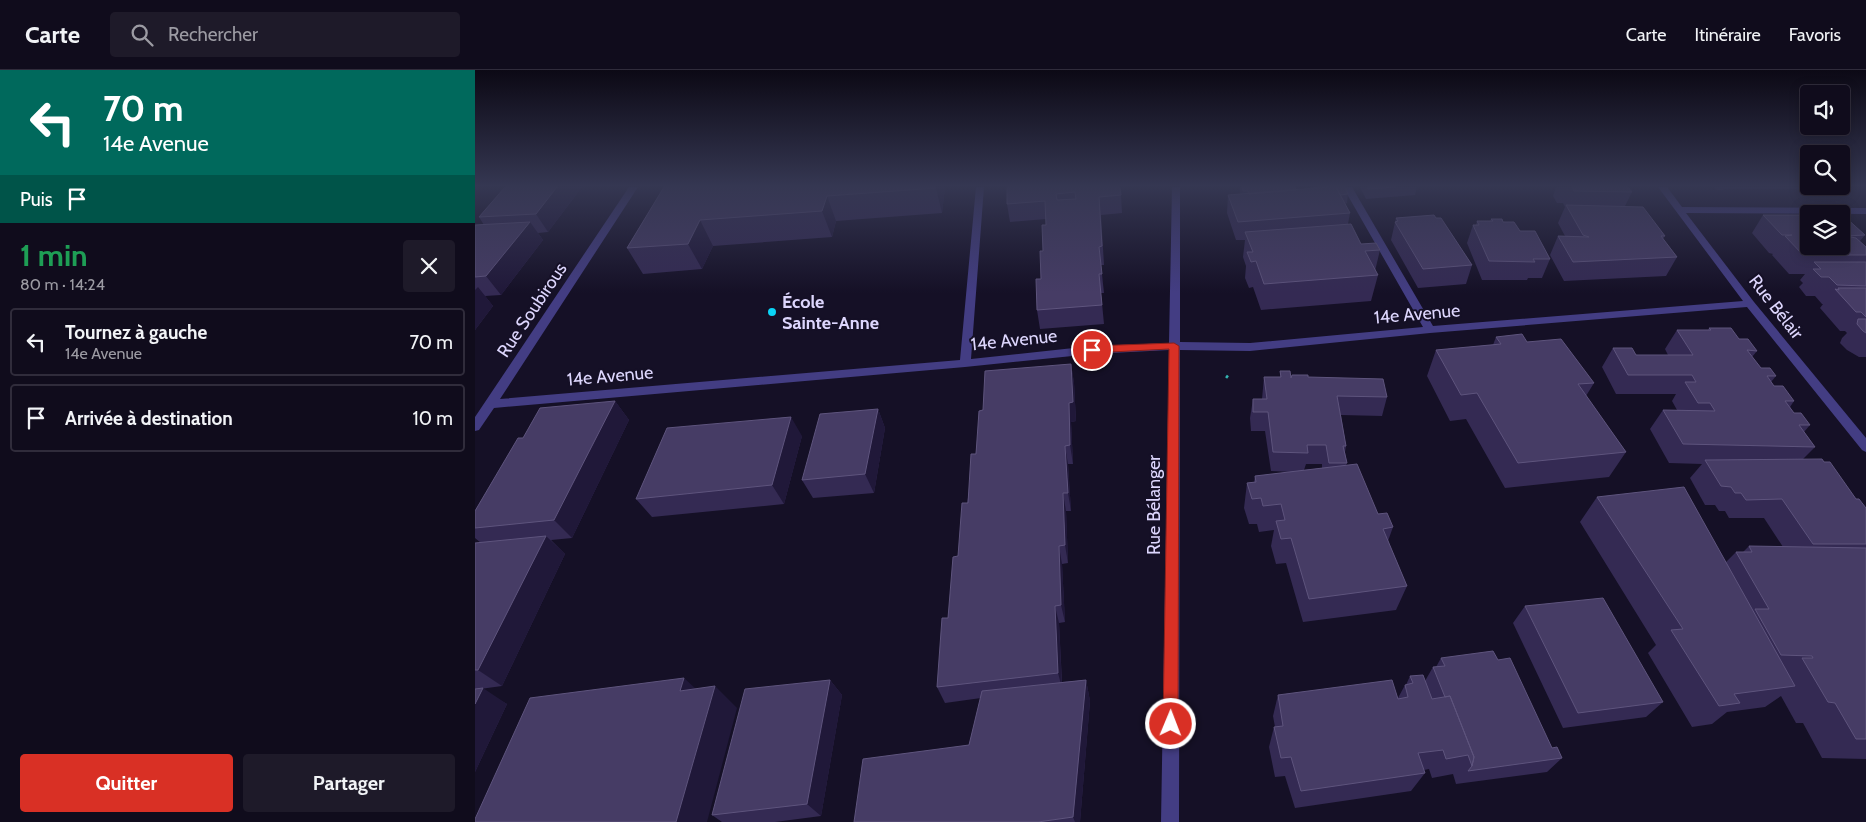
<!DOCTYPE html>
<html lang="fr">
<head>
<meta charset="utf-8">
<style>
	:root { --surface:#100c1c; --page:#1e1a29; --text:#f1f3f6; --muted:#9c9ba3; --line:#302c3b; --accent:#d93025 }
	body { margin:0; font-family:Cabin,sans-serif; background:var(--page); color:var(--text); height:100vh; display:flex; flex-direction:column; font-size:19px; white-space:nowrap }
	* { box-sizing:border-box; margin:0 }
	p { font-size:16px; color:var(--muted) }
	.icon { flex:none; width:28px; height:28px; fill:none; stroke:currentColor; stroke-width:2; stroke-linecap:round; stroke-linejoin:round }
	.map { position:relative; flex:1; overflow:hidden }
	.details { display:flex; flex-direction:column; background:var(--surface); width:475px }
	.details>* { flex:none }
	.top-card { background:#00695c; color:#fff; overflow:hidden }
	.tools { position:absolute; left:1325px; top:15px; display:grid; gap:10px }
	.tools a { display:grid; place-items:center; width:50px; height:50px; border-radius:5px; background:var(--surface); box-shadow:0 2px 12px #0003,0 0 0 1px var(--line); font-size:25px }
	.pin { position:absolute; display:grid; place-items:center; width:42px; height:42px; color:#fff; margin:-21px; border:2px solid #fff; border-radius:50%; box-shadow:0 1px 5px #0007 }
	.me { position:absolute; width:55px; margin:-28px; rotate:1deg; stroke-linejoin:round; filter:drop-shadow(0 0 4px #0008) }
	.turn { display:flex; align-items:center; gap:18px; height:105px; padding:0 20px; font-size:22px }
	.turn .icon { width:65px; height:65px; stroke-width:2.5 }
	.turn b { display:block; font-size:35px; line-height:42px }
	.then { display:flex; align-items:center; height:48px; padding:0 20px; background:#0003; gap:10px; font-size:19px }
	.round { display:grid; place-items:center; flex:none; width:52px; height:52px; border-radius:5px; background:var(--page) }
	.summary { display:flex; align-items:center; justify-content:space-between; height:85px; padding:0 20px }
	h1 { font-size:30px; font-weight:700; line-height:38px; color:#1e9e55 }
	.primary-button { display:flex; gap:10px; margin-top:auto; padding:10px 20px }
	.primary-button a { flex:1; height:58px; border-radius:5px; background:var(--accent); color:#fff; font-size:20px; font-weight:700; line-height:58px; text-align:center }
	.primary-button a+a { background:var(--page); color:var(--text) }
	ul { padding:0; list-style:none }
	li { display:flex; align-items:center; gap:15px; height:68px; margin:0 10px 8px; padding:0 10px; border:2px solid var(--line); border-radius:5px }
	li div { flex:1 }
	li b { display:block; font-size:19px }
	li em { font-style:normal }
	header { display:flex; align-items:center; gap:30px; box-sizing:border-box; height:70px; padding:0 25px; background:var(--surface); border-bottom:1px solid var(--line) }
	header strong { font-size:24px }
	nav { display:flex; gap:28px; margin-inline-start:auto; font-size:18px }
	.search { width:350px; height:45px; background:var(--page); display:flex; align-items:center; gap:12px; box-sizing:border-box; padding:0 18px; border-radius:5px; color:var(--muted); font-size:19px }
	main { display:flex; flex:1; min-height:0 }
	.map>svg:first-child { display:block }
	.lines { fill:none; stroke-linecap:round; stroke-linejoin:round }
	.path { stroke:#34b4b2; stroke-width:3; stroke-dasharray:2.5 4; stroke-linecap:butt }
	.minor { fill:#433d83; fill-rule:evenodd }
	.wall { fill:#342a53; fill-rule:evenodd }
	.shaded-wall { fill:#201839 }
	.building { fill:#463c65; stroke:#5e547d; fill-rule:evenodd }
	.route { fill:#d93025; stroke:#8d1f18 }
	.poi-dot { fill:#0ad4f6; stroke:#151026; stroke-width:2 }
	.labels { text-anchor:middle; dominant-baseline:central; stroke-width:4; stroke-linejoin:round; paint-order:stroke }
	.poi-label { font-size:18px; font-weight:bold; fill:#ddd6fd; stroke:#151026; text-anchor:start }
	.street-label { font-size:18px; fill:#ddd6fd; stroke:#151026 }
</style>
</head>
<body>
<header>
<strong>Carte</strong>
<div class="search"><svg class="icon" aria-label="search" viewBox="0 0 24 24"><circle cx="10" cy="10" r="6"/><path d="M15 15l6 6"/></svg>Rechercher</div>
<nav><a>Carte</a><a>Itinéraire</a><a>Favoris</a></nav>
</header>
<main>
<section class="details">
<div class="top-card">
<div class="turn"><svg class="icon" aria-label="left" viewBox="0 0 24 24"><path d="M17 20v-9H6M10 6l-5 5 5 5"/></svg><div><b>70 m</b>14e Avenue</div></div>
<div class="then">Puis<svg class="icon" aria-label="arrive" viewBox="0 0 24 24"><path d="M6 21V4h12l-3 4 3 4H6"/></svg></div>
</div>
<div class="summary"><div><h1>1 min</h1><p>80 m · 14:24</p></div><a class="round"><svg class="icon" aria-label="close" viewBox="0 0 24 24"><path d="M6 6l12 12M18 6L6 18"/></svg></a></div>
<ul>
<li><svg class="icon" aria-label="left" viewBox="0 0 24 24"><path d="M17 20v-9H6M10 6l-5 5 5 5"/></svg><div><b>Tournez à gauche</b><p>14e Avenue</p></div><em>70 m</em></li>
<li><svg class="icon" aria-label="arrive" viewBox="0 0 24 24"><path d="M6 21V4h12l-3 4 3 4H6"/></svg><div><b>Arrivée à destination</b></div><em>10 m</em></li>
</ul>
<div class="primary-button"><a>Quitter</a><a>Partager</a></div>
</section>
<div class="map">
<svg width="1391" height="752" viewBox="0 0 1391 752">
	<rect width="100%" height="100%" fill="#151026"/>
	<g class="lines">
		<path class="path" d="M751,306L755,309"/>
		<path class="minor" d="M154,117H163L25,329L485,290L501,117H509L496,289L617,276L694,273L697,117H705V272L775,273L948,257L868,117H877L958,256L1268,231L1183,117H1192L1207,137L1391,138V144L1211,143L1279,232L1391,368V382L1387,380L1272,237L955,263L775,281L705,280L704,752H686L694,280L617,284L490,297L19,338L4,360L0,361V347Z"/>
	</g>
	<path class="wall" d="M30,117H107L73,162L63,163L68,170L26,225L10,226L18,236L0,260V155H9L4,147Z
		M189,117H470L467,143L361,151L357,167L238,176L227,199L168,204L152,178Z
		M532,117L646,125L647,143L626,145L629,195H626L629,223H626L629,254L565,259L562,240L566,209L571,155V149L535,152L532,134Z
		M765,117H820L821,120L873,124L872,133L870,134L875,143L873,154L886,174L905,180L900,201L903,205L896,231L786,240L778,217L774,218L770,208L771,196L768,187L770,170H761L752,143L753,125L765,124Z
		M885,117H942L940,125L891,129Z
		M1081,117H1153L1157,122L1150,136L1190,166L1188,169L1202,187L1191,206L1089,211L1075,185L1083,166H1090L1083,153L1090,137L1088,133H1082L1078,126Z
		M1239,117H1327L1326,119H1249L1248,120H1242Z
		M1288,145L1366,146L1390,165L1385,171L1391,177V287H1384L1372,280L1365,273L1367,268L1372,263L1370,261H1365L1345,238L1348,234H1347L1340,226H1331L1324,217L1328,213L1325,210L1330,204H1314L1297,185L1298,184L1294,183L1277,163Z
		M921,148L997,195L991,214L943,218L916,170Z
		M1016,149L1028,152L1045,161L1075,189L1067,208H1053L1052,210H1007L992,173L998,155H1001L1002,151H1015Z
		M1234,258L1264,269L1282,281L1277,287L1286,298L1301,306L1296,312L1299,316L1319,331L1315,337L1319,343L1335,355L1329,362L1340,377L1328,389L1349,392L1381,429L1391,438V689L1347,688L1328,653H1321L1306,626L1290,637L1252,642L1237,654L1217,657L1173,583L1181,575L1105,452L1122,427L1251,492L1261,482H1268L1274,476L1308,477L1289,448H1254L1250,441H1244L1240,435H1230L1215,408L1227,394L1194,393L1175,359L1188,340H1202L1197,331L1201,324H1141L1127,297L1138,278L1161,285H1193L1190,279L1202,260H1233Z
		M1021,267L1052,272L1119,313L1111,326L1151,382L1134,407L1030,418L991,349L975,351L952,306L961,280L1018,275Z
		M596,294L599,313L601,351L596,352L598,394H593L596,441H591L593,493L587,494L590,552L584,553L587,612L611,610L615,631L605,752H379L494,675L506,628L470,633L462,617L483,486L508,340Z
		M805,301L816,308L833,307L912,327L907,346L866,345L871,376L870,382L872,393L871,395L903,444L918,457L913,471L932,516L921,540L828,552L811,493L801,494L796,476L799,460L784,462L782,454H774L769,438L772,413L779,412L780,406L817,402L796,401L790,361H776L775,348L778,329H787L789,307H805ZM831,394H847V398L829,400Z
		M140,331L154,350L97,468L76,470L90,484L27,616L5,619L32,634L0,702V473H6L0,468V441L48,368Z
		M403,339L410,358L399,423L338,428L327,410Z
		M327,366L309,434L177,447L161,429Z
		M1050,536L1188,632L1171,647L1088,658L1038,553Z
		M966,588L1023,590L1077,678L1087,688L1072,702L981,714L978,704L957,708L954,699L949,700L950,703L936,721L820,738L810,706L800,707L794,677L799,657H800L798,646L803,625L923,628L930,615H931L935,606L950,611L958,597H961Z
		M355,610L367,625L346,746L300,752H247L237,745Z"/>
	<path class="shaded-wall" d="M82,117H107L73,162L61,144Z
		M461,117H470L467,143L461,118Z
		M352,126L361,151L357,167L347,141Z
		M225,150L238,176L227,199L213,174Z
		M55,152L68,170L26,225L11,206Z
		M3,217L18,236L0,260V220Z
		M596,294L599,313L601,351L596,352L598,394L595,375L594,333Z
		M140,331L154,350L97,468L79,450Z
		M403,339L410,358L399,423L390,404Z
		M316,347L327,366L309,434L297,415Z
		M590,376L593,394L596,441L593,423Z
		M588,423L591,441L593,493L590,475Z
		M71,466L90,484L27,616L3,600Z
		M584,476L587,494L590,552L586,535Z
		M580,536L584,553L587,618L583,603Z
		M209,608L232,629L205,621Z
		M355,610L367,625L346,746L332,734Z
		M611,610L615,631L605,752H600L598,747Z
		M240,616L262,638L232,752H201Z
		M8,618L32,634L0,702V634Z"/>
	<path class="building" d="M30,117H82L61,144L4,147Z
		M189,117H461V118L352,126L347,141L225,150L213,174L152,178Z
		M532,117H645L646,125L624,127L627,176L624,177L627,204H624L627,235L562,240L561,209H566L565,181H568L567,155H571L570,131L532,134ZM600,122L601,129L582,130L581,124Z
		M767,117H820L821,120L774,124L773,121H768Z
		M844,117H853L837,119L836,118Z
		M853,117H861L875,143L763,152L753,125Z
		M861,117H870L873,124L865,125Z
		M892,117H920L893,119Z
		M1097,117H1153L1157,122L1099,121Z
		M1091,135L1168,137L1190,166H1186L1202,187L1098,192L1083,166L1114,167L1108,165Z
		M959,145L961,148H966L997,195L948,199L920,152L923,151L921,148Z
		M1288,145H1334V176H1366V146H1369L1390,165L1371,166L1381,168L1391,177V185H1328L1310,166L1317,165H1307Z
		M1016,149H1027L1028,152H1039L1045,161H1060L1075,189H1058L1060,192L1014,191L998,155H1004L1002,151H1018Z
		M55,152L11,206L0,207V155Z
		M876,154L886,174L901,173L905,180L890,181L903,205L789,214L781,191L776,192L772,182H778L770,162Z
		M1339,192H1391V216L1362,215L1354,207H1346L1338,199H1346Z
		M1363,218H1391V247L1386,242H1381L1360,219L1364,220Z
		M1383,249H1391V263L1388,261L1382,254Z
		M1234,258H1256L1264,269H1273L1282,281L1272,280L1286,298H1295L1301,306H1292L1299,316H1308L1319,331H1310L1319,343H1326L1335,355H1324L1340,377L1208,374L1188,340L1240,341L1235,333H1223L1210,312H1221L1217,305H1153L1138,278H1157L1161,285H1218L1202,260H1236Z
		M1047,264L1052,272L1086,269L1119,313L1103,314L1151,382L1043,393L1002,323L986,325L961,280L1026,274L1021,267Z
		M596,294L598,332L594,333L595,375L590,376L593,423H588L590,475L584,476L586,535L580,536L583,603L462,617L467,548H473L478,487L483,486L487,433H493L496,384H501L504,341L508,340L510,301Z
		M805,301H815L816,308L817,305H833V307L908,309L912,327L862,326L871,376H868L872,393H854L851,375H832L833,383L798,382L793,342H778V329H792L789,307H806Z
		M140,331L79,450L0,458V441L43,368H48L65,338Z
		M403,339L390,404L327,410L345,344Z
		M316,347L297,415L161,429L192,358Z
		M1347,389L1349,392H1355L1381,429H1384L1391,438V474H1338L1307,429L1271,430L1266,423H1260L1256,417L1246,416L1230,390Z
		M882,394L903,444L912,443L918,457L908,459L932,516L834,529L816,468L806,469L801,451L810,450L806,434L788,436L786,428L777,429L772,413L781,412L780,406Z
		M1209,417L1320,616L1259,624L1265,633L1244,636L1196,560L1208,559L1122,427Z
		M71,466L3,600H0V473Z
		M1274,476L1391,478V669H1381L1360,633L1353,632L1327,588H1338L1337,586L1306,585L1280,539H1294L1261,482H1277Z
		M1128,528L1188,632L1103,643L1050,536Z
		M1018,581L1023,590L1035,588L1077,678L1082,677L1087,688L993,701L997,696L999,687L975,626L970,627L958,597L970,596L966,588Z
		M948,605L957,629L975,626L999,687L997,696L993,685L971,689L968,680L943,683L950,703L826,721L816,687L806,688L799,657L808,656L803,625L917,610L923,629L933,627L930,615L938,613L935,606Z
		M209,608L205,621L240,616L201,752H0V749L55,628Z
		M355,610L332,734L237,745L270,619Z
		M611,610L598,747L563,752H379L388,689L494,675L507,621Z
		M8,618L0,634V619Z"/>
	<linearGradient id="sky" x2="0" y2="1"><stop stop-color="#0c0915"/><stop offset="0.52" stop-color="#353752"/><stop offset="1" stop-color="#353752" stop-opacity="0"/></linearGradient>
	<rect width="1391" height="223" fill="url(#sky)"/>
	<path class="route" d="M699,273L704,276L703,654L701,660L696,662L690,660L688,654L694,279L617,283L612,280L617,276Z"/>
	<circle class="poi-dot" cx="297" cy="242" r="5"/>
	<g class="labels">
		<g class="poi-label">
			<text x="307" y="232">École<tspan x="307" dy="21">Sainte-Anne</tspan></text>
		</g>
		<g class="street-label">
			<text transform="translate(1301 237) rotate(52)">Rue Bélair</text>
			<text transform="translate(57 240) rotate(-56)">Rue Soubirous</text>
			<text transform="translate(942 244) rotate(-5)">14e Avenue</text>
			<text transform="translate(539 270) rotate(-6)">14e Avenue</text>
			<text transform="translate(135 306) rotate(-5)">14e Avenue</text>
			<text transform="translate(679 435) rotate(-90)">Rue Bélanger</text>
		</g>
	</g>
</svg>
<div class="tools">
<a><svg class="icon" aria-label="sound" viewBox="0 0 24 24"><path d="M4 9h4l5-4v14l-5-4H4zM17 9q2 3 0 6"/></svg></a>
<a><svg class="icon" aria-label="search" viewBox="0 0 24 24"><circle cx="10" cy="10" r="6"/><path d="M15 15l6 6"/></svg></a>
<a><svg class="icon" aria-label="layers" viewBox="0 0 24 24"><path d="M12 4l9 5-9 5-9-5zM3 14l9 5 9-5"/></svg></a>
</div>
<div class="pin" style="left:617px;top:280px;background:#d93025"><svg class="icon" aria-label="arrive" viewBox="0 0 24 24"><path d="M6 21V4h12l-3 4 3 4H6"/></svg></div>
<svg class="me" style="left:696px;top:654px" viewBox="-20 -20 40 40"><circle r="17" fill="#d93025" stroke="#fff" stroke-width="3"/><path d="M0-11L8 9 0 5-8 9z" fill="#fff"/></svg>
</div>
</main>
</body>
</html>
